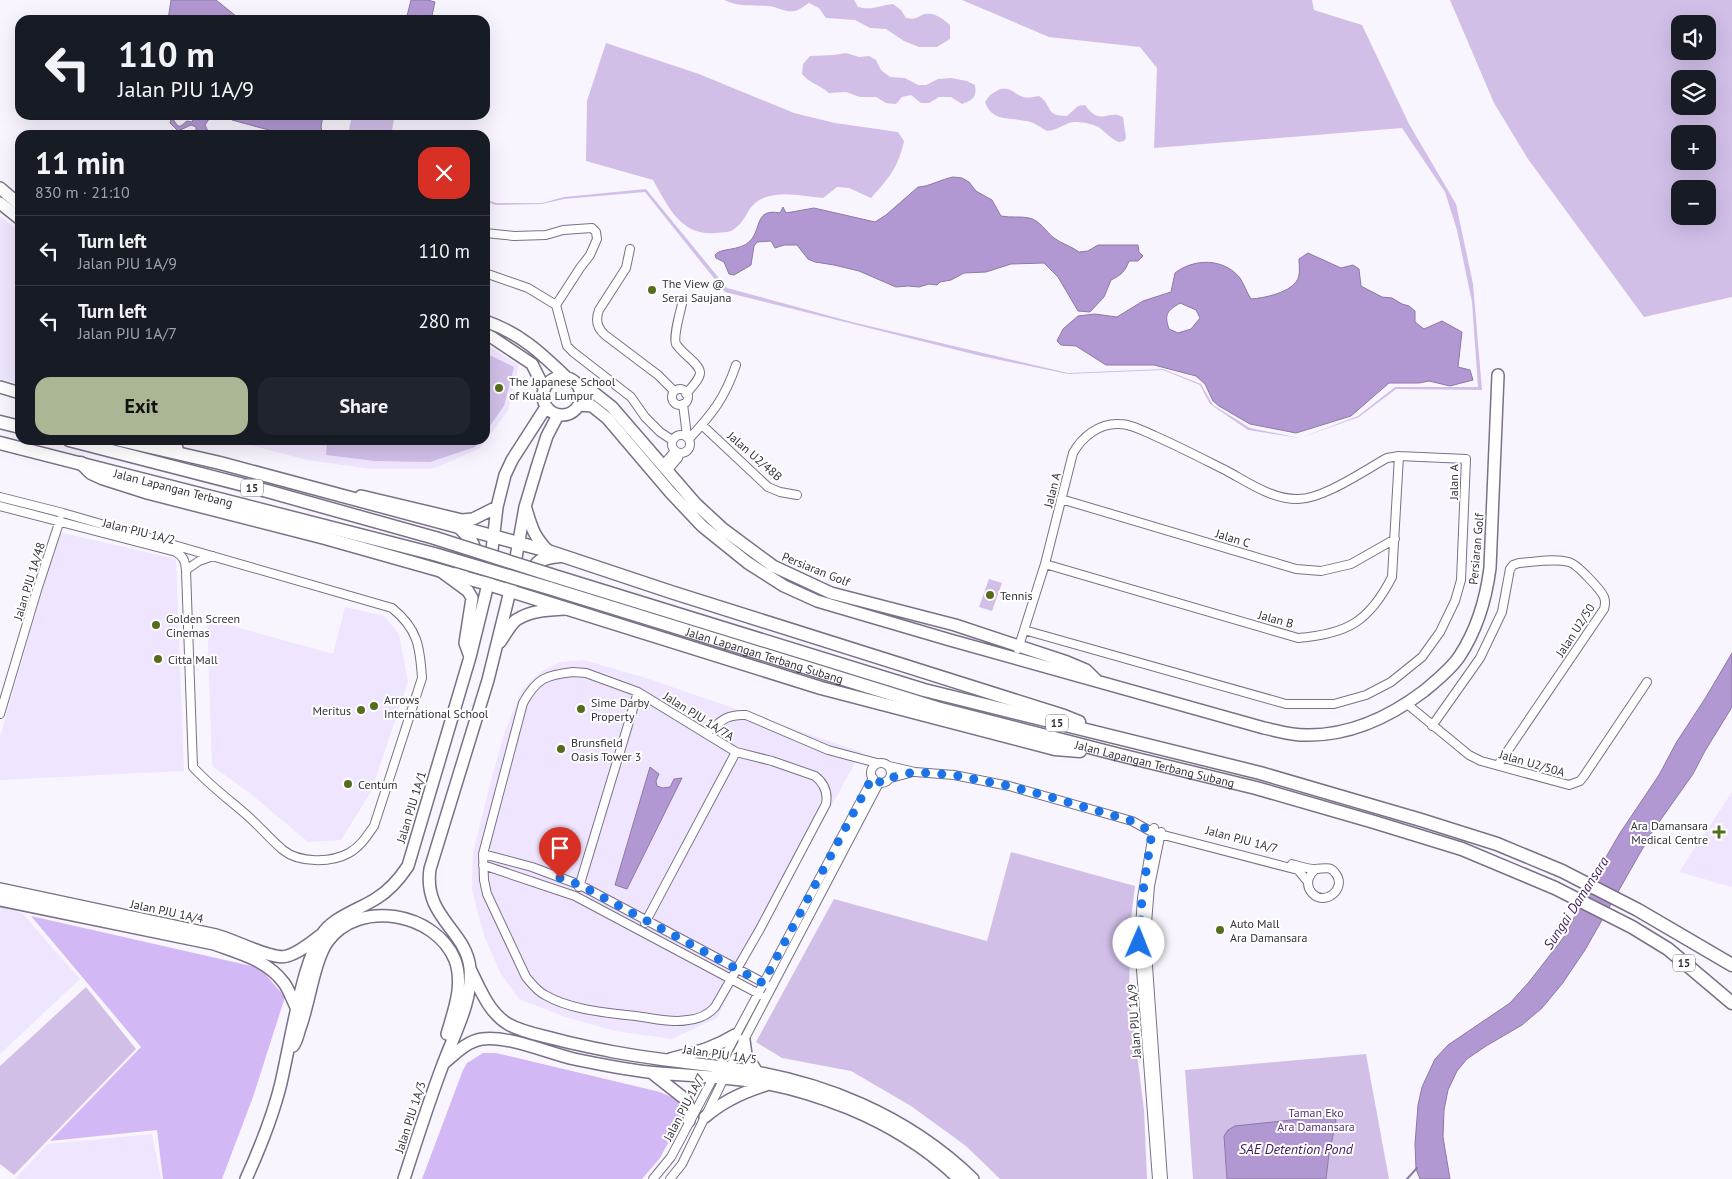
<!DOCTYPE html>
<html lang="en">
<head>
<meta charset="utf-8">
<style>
	:root { --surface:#171b24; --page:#20242c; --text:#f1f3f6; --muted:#9ea1a6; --line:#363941; --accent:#abb694 }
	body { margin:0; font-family:"PT Sans",sans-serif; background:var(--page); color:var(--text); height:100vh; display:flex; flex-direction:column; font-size:19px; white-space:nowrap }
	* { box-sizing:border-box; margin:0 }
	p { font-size:16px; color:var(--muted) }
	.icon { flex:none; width:28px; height:28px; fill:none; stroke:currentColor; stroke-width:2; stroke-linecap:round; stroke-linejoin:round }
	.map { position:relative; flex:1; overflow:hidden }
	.details { position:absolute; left:15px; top:130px; width:475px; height:315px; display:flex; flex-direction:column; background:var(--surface); border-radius:15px; box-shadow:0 5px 20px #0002 }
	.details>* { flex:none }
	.hud { position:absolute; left:15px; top:15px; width:475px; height:105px; border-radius:15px; box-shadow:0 5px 20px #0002; background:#171b24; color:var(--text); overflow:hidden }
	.fabs { position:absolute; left:1671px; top:15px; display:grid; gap:10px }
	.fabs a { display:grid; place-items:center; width:45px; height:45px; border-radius:10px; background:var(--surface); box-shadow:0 5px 20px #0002; font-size:25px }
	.pin { position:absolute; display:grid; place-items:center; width:42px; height:42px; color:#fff; margin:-51px -21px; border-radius:50% 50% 50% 0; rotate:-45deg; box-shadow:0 0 5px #0007 }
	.pin .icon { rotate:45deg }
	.me { position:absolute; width:55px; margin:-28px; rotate:1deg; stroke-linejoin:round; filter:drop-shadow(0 0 4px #0008) }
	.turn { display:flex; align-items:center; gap:18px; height:105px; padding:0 20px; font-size:22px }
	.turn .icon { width:65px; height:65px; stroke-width:2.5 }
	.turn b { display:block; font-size:35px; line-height:42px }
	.round { display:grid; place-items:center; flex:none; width:52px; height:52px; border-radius:15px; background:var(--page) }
	.headline { display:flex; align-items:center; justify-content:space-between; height:85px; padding:0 20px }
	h1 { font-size:30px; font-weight:700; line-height:38px }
	.cta { display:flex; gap:10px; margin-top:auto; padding:10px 20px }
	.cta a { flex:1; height:58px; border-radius:15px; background:var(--accent); color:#111; font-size:20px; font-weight:700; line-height:58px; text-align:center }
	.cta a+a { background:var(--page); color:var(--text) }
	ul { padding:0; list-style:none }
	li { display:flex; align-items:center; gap:15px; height:70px; padding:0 20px; border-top:1px solid var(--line) }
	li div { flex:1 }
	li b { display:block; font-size:19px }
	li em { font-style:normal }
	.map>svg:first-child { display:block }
	.built { fill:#f0e5fe }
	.green { fill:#d1bfe8; fill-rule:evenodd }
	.forest { fill:#d3b8f6 }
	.water { fill:#b298d3; stroke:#8c79a5; fill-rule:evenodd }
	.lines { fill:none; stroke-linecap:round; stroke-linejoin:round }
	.stream { stroke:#8c79a5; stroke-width:2 }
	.street-casing { stroke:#7a7186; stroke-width:10 }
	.secondary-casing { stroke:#7a7186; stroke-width:14 }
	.primary-casing { stroke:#7a7186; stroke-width:15 }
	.street { stroke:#fff; stroke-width:8 }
	.secondary { stroke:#fff; stroke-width:11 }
	.primary { stroke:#fff; stroke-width:12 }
	.primary-bridge-casing { stroke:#7a7186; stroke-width:15; stroke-linecap:butt }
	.primary-bridge { stroke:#fff; stroke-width:12 }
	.route { stroke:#1a73e8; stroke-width:9; stroke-dasharray:0 16.2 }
	.poi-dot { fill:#556c1d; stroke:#fff; stroke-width:2 }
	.labels { text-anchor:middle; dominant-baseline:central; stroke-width:4; stroke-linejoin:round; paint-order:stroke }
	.shield { fill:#fff; stroke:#716f75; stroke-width:1 }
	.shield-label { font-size:11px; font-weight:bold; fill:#34313a }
	.poi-label { font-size:12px; fill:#34313a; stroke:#fff; text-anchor:start }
	.street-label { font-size:12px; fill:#34313a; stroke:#fff }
	.park-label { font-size:12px; fill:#553178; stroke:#fff }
	.water-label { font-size:14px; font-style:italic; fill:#3f195f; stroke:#fff }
</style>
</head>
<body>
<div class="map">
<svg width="1732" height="1179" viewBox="0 0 1732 1179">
	<rect width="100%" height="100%" fill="#f9f5ff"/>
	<path class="built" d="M0,216L20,232V384L0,379Z
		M485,345L495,350L519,365L508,411L479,449L432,469H371L307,460L231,440H485Z
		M59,532L176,559L184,771L0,780V737Z
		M345,607L384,616L399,634L408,682L371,792L341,840L308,842L247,791L212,766L207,619L333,654Z
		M584,660L649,679L861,752L752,950L717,1018L672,1039L615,1031L565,1017L519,999L501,974L484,936L472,889L473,853L489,788L505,731L522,690L539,673L560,662Z
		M1732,792V887L1679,872Z
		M0,906L11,908L24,915L80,979L0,1054Z
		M152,1134L161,1179H15L48,1144Z"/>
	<path class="green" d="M724,0H854L858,7C872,11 880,5 893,4L901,10L906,18C917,20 916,17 925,14C935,12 943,19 950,25V39L937,47H919L904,41L886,29L870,28L855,20L826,18L819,8L809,3C805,5 800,10 795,11C786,13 776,6 767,6C752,5 738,7 724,0Z
		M962,0H1312L1314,10L1362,25L1409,124L1456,204L1473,284L1482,390L1396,389L1359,417L1300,438L1248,430L1210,404L1200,385L1163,370L1068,374L981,356L725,292L645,192L564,199L542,204L495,205L485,201V199L496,203H542L564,197L646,189L727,288L852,322L1068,373L1163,369L1201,384L1213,405L1250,428L1300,438L1358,416L1395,387H1478L1472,302L1457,230L1445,192L1402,128L1154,148L1157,68L1140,47L1049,37Z
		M1450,0H1732V297L1644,317L1528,159L1494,103ZM1680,24H1708V51H1680ZM1680,79H1708V106H1680ZM1680,134H1708V161H1680ZM1680,189H1708V216H1680Z
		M606,43L699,74L794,113L835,123L898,132L904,141C898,168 889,178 871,198L849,188L837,187L823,198C804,196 784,191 766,197C745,205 750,218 734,229C730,233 722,232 716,233C680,236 668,206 653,180L586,161L587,101Z
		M846,53L859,57L869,56L876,60L881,70L890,77L905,78L918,85H926L938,79L951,78L967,81L975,85C977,97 973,100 962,104L951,97H939L929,103H921L911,95L902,97L896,104L886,103L876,97H860L846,92L829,93C820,85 809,83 802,74L803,64L810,56L834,55Z
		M1000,89C1013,88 1011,92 1021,96C1027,99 1033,97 1039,96C1053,105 1044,116 1067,116L1078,106L1085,105C1101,127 1107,109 1123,117L1126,138L1124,141L1119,142C1111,139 1106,133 1100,128C1094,124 1077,120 1069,123C1061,126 1057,130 1047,131C1040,127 1034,122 1026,121C1009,117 992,122 985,102L990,95Z
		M352,115H369L394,120L391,135H348Z
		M485,353L514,367L504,406L485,433Z
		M327,440H480L475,447L430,462L375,461L326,455Z
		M989,579L1002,583L992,611L979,607Z
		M1011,852L1135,886L1131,919L1129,988L1144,1110L1147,1179H1000L966,1146L911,1106L851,1071L782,1058L756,1042L834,899L987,941Z
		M86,987L136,1049L14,1175L0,1164V1066Z
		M1366,1054L1389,1179H1193L1185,1070Z"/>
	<path class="forest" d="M31,916L260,968L285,997L253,1097L222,1179H163L157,1130L50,1141L141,1047Z
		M483,1053H496L660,1092L676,1099L681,1107V1119L660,1158L642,1179H422L463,1070L467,1063Z"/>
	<path class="water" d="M171,0H216L241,20H168Z
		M411,0H428L435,2L431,20H406Z
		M174,115H178L174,118V121L178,126H181L187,121L192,122L193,121L191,116L183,118L179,115H208L209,119L205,125L210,135H196V127L191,125L178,131L170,123L171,119Z
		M231,115H323L321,127L323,135H275L276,132L232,120Z
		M953,177L962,178L969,182L976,191L992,200L1001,216C1011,218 1020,216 1029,218C1040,220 1046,232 1054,238C1062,244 1071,246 1079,252L1088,251L1098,245H1138L1139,252L1143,256L1138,261H1129C1125,272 1121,275 1111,280L1104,297L1090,312L1078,311L1058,277L1044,263L1011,264L986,272L964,273L951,280L940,282L937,285L929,284L919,287L908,286L896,287L859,271L834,265L815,262L808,259L797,245H784L775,248L771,241L757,242L754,246L751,265L734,275L729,274L724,262L716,258L715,255C721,247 739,252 750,241C762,229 754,208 780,213L783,207L786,213L814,208L875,222L886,215L918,187C928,187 942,179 953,177Z
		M1308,253L1341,268L1353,265L1359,269L1361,286L1382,297L1392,298L1402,304L1409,306L1415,311V322L1424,329L1442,321L1462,332L1458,367L1470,370L1473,380L1450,386L1429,381L1419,383H1389L1351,416L1296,433L1250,424L1219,406L1213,401L1205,384L1196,376L1154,365H1106L1076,346L1061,345L1057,341L1063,329L1078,316L1095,314L1117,317L1143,301L1171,292L1175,273C1194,258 1224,258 1240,278C1244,284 1247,293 1251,299C1264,298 1288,293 1296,282C1301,276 1299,266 1299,259ZM1180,303L1196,310L1200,318L1191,329L1178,333L1169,329C1164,314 1167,311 1180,303Z
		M1732,653V707L1705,751L1693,774L1652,832L1585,950L1562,984L1542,1008L1522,1025L1486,1046L1467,1059L1457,1071L1448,1090L1444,1110L1443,1137L1450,1179H1420L1416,1169L1415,1144L1418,1105L1422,1087L1435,1059L1448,1045L1510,1003L1529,982L1557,946L1566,934L1592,881L1620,833L1659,775L1676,743L1706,697Z
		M650,767L659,774L656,781L657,786L663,788L670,787L674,779L682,778L627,889L615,885Z
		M1329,1116L1334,1117L1336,1121L1329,1154L1326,1179H1227L1224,1136L1228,1130L1235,1126Z"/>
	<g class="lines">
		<path class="stream" d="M1407,1179L1417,1168"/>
		<defs>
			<path id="street" d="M485,233L514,236L546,235L563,230L592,228L596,232L597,239L590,255L580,268L556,305
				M630,249L626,268L599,310C595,320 597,328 605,335L658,375L674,391
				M485,273L528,288L556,305L567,346L573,352L631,397L645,417L660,432L672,440
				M682,304C680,313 673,336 676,344C678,347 681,350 684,353C705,372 705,372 686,394
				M672 397a8 8 0 1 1 16 0a8 8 0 1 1-16 0Z
				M683,404L687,436
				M702,425L768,487L780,492L797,495
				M672 444a9 9 0 1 1 18 0a9 9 0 1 1-18 0Z
				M689,439C712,414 725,398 736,365
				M662,466L675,451
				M667,471L678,458L680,453
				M0,497L63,513L392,608C418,629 420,647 422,678L374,826C367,836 360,847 349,853C331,863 299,863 283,850C271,840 261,828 250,818C231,801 210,786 193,767L186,570C185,561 184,557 176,552L0,506
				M1061,499L1296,569L1321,571L1351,564L1395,539
				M1045,564L1298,638C1347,634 1369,622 1392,577L1399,456
				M186,570L199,561L213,556
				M1018,649L1045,564L1073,453C1082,437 1099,423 1119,424C1131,424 1144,431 1155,436C1180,447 1203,459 1227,471C1249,483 1272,499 1297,499C1322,500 1365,470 1387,458L1399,456L1466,459L1461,580L1455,601L1440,632L1422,657L1391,682L1366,695L1334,704H1286L1024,630
				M573,672L586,673L638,692L736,752L772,761L815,776C824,783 828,793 826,804L760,929L715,1007C708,1015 699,1019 688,1020C673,1023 657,1019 642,1017C612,1013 572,1011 545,995C537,991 532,984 526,977L487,894L484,880L483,854L523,703C537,678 546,675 573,672Z
				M1407,704L1469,755L1481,761L1569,785L1580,781L1584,776L1647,682
				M0,714L37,590L60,520
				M1432,726L1480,658L1502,612L1510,569L1513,565L1519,563C1534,562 1554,558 1569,562C1577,564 1601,590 1604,597C1606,602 1605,605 1604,609L1498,765
				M707,733C721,721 726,714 746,715L828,750L877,763
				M871 773a10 10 0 1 1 20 0a10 10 0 1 1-20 0Z
				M889,766L915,772L954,775L1009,786L1132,821L1152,832L1298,870L1308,882
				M891,778L913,772
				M1154,828L1142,898L1139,943L1157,1179
				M1161,832L1150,886L1147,923L1148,966L1163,1179
				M483,854L532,867L580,885L766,984
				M1292,864C1299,866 1308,869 1315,869C1324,869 1330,865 1336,874C1347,889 1324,907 1312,893C1305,885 1308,875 1316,869
				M483,865L575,896L761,995
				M579,887L638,692
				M645,923L736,752
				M653,1179L671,1157L873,778
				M670,1179L682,1164L724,1078L879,783"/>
			<path id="secondary" d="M0,188L20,205
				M0,203L20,219
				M485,321C520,333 541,353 567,378
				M485,334L493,338L532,364L544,388
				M543 396a19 19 0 1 1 38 0a19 19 0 1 1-38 0Z
				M0,387L20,393
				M579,388L593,392L612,407L696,504L723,529L773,566L831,593L955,625L1067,662L1086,670L1097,681
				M579,405L592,406L607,418L670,492L702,526L748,563L784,586L817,601L950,640L1264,728C1279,731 1293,736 1309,735C1351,735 1391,716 1424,691C1436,681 1450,670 1459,657C1477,630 1486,599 1490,568L1498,375
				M155,440L177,448
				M361,496L462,520L473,519L497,507
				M526,509C532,529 534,536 548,551
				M442,572L468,591L472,598L465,643L470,657
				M500,642C505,635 510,625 516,620C531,610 549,610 566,609
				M0,889L216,935C233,939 273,961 287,956C299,953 310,943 321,935
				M0,900L214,944C239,953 267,960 284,983C289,990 292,999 296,1007
				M470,969C480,988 488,1012 508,1024C522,1032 539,1035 555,1039C574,1044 594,1048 614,1052C652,1059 691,1063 730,1068C821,1080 907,1115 973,1179
				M744,1040L746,1055L757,1072
				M293,1046C297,1041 298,1034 300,1028C309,1005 314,960 328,941C359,899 435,912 455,960C464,985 454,1010 447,1034
				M670,1059C696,1052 712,1049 735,1035
				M444,1063C455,1054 467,1041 482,1039C507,1035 548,1053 574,1059C598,1064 623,1069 648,1072C688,1076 729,1077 769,1084C795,1089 823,1098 848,1108C889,1125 927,1148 959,1179
				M652,1073L685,1099L690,1109L689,1121
				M705,1117C723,1101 743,1092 766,1085
				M246,1179C260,1148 273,1116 281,1083C289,1047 295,1011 305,975C309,962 313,948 321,936C332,917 359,910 377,898C390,890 400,878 408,866L470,657L488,584L497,507L505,475L512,460L546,407
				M404,1179C416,1142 428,1104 442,1067C453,1036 473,1002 470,968C466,930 423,917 430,869L488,680L510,591L525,507L537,467L547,436L558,415"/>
			<g id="primary">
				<path d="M0,422L20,427"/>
				<path d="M69,440L267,491L435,538"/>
				<path d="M120,440L220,463L548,551L671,592L1064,716L1079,722"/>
				<path id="s1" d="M0,443L434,554"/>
				<path d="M81,463L91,473L102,478L149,493L325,538L488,584L821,688L1055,749L1080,751"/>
				<path d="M460,528C473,540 485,560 461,568"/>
				<path d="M551,575L924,690L1260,773L1421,820L1497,844L1562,871L1638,910L1732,965"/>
				<path d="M532,580C533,560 542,558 560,556"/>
				<path id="s2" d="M549,588L937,708L1120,755L1256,788L1374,822L1462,849L1555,888L1632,927L1668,949L1732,1003"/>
			</g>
		</defs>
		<use href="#street" class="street-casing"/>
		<use href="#secondary" class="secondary-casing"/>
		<use href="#primary" class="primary-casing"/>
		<use href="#street" class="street"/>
		<use href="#secondary" class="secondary"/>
		<use href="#primary" class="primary"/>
		<defs>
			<path id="primary-bridge" d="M435,538L551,575
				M434,554L549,588"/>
		</defs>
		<use href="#primary-bridge" class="primary-bridge-casing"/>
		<use href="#primary-bridge" class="primary-bridge"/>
	</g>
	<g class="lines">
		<path class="route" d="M560,878L580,885L763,983L872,778L876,781L884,783L890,778L914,772L954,775L1009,786L1047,796L1132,821L1152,832L1142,898L1139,943"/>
	</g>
	<g class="poi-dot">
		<circle cx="652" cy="290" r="5"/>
		<circle cx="499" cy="388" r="5"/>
		<circle cx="990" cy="595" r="5"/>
		<circle cx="156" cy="625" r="5"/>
		<circle cx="158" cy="659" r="5"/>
		<circle cx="374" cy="706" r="5"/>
		<circle cx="581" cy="709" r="5"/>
		<circle cx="361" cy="710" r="5"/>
		<circle cx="561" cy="749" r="5"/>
		<circle cx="348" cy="784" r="5"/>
		<path d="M1716.5 824.5h5v5h5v5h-5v5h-5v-5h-5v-5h5z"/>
		<circle cx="1220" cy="930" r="5"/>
	</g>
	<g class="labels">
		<g class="shield">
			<rect x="241" y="479.5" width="22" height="17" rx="4"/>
			<rect x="1046" y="714.5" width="22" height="17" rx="4"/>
			<rect x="1673" y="954.5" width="22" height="17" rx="4"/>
		</g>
		<g class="shield-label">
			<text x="252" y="488">15</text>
			<text x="1057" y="723">15</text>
			<text x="1684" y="963">15</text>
		</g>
		<g class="poi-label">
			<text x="662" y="283">The View @<tspan x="662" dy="14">Serai Saujana</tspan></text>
			<text x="509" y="381">The Japanese School<tspan x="509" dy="14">of Kuala Lumpur</tspan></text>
			<text x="1000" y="595">Tennis</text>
			<text x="166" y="618">Golden Screen<tspan x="166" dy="14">Cinemas</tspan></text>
			<text x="168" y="659">Citta Mall</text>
			<text x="384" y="699">Arrows<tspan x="384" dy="14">International School</tspan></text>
			<text x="591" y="702">Sime Darby<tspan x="591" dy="14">Property</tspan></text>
			<text x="351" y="710" text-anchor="end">Meritus</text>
			<text x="571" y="742">Brunsfield<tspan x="571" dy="14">Oasis Tower 3</tspan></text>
			<text x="358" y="784">Centum</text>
			<text x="1708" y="825" text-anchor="end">Ara Damansara<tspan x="1708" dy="14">Medical Centre</tspan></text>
			<text x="1230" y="923">Auto Mall<tspan x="1230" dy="14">Ara Damansara</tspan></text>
		</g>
		<g class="street-label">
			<text transform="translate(755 456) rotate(41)">Jalan U2/48B</text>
			<text transform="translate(1453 482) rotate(-90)">Jalan A</text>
			<text stroke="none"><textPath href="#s1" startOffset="179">Jalan Lapangan Terbang</textPath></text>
			<text transform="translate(1052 490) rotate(-76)">Jalan A</text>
			<text transform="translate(139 531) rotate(14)">Jalan PJU 1A/2</text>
			<text transform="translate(1233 538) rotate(17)">Jalan C</text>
			<text transform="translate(1476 549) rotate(-85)">Persiaran Golf</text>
			<text transform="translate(816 569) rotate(22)">Persiaran Golf</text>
			<text transform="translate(29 581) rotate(-73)">Jalan PJU 1A/48</text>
			<text transform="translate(1276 619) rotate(16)">Jalan B</text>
			<text transform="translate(1575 630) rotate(-57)">Jalan U2/50</text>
			<text stroke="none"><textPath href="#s2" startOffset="226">Jalan Lapangan Terbang Subang</textPath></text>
			<text transform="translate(699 716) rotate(32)">Jalan PJU 1A/7A</text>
			<text stroke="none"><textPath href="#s2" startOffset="631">Jalan Lapangan Terbang Subang</textPath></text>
			<text transform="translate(1532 763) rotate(16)">Jalan U2/50A</text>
			<text transform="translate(411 807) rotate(-73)">Jalan PJU 1A/1</text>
			<text transform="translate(1242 839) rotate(15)">Jalan PJU 1A/7</text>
			<text transform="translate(167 911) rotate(12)">Jalan PJU 1A/4</text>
			<text transform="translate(1134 1021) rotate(-94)">Jalan PJU 1A/9</text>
			<text transform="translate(720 1054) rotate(8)">Jalan PJU 1A/5</text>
			<text transform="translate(684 1107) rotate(-62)">Jalan PJU 1A/7</text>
			<text transform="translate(410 1117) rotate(-72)">Jalan PJU 1A/3</text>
		</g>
		<g class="park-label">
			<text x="1316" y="1112">Taman Eko<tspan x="1316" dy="14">Ara Damansara</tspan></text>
		</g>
		<g class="water-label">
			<text transform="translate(1576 903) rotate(-57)">Sungai Damansara</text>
			<text x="1296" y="1149">SAE Detention Pond</text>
		</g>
	</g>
</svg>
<div class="fabs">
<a><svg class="icon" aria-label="sound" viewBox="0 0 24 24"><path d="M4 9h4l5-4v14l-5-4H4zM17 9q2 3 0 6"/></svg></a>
<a><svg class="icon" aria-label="layers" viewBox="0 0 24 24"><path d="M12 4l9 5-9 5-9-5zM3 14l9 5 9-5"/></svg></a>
<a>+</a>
<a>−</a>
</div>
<div class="pin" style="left:560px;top:878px;background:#d93025"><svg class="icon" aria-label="arrive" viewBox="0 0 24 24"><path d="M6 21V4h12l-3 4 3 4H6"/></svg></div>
<svg class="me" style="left:1139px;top:943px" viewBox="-20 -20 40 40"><circle r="19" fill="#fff"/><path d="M0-13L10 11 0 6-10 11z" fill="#1a73e8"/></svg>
<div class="hud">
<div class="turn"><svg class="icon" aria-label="left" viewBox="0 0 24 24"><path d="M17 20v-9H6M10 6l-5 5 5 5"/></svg><div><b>110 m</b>Jalan PJU 1A/9</div></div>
</div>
<section class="details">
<div class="headline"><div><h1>11 min</h1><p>830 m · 21:10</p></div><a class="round" style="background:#d93025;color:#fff"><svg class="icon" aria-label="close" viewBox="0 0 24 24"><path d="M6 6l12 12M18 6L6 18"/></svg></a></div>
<ul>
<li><svg class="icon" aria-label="left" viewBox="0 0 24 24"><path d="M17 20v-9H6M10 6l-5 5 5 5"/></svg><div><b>Turn left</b><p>Jalan PJU 1A/9</p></div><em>110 m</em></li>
<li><svg class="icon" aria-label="left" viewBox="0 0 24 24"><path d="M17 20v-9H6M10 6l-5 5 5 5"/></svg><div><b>Turn left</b><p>Jalan PJU 1A/7</p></div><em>280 m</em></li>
</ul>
<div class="cta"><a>Exit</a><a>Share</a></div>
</section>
</div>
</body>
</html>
